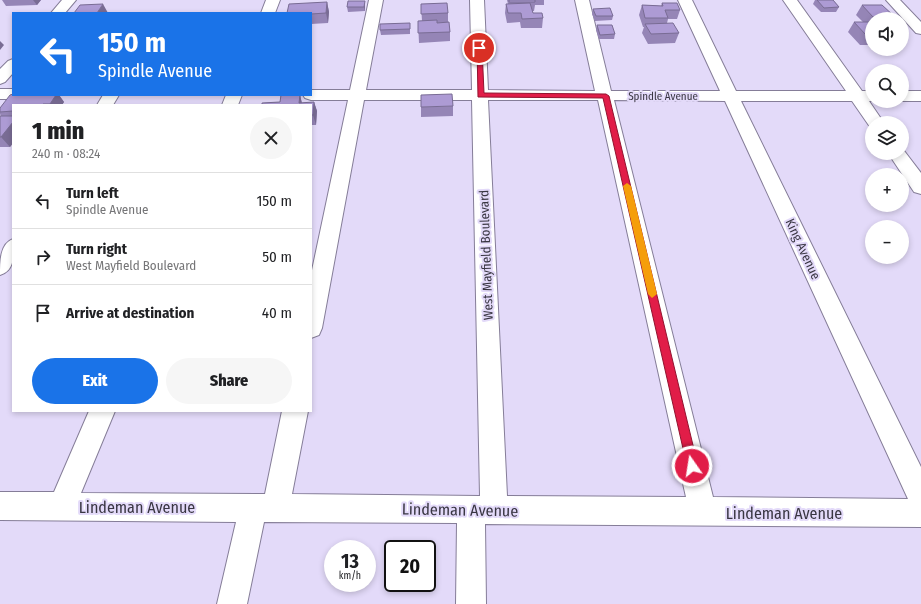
<!DOCTYPE html>
<html lang="en">
<head>
<meta charset="utf-8">
<style>
	:root { --surface:#fff; --page:#f6f6f6; --text:#202124; --muted:#757577; --line:#e0e0e0; --accent:#1a73e8 }
	body { margin:0; font-family:"Fira Sans Condensed",sans-serif; background:var(--page); color:var(--text); height:100vh; display:flex; flex-direction:column; font-size:15px; white-space:nowrap }
	* { box-sizing:border-box; margin:0 }
	p { font-size:13px; color:var(--muted) }
	.icon { flex:none; width:22px; height:22px; fill:none; stroke:currentColor; stroke-width:2; stroke-linecap:round; stroke-linejoin:round }
	.map { position:relative; flex:1; overflow:hidden }
	.panel { position:absolute; left:12px; top:104px; width:300px; height:308px; display:flex; flex-direction:column; background:var(--surface); border-radius:0px; box-shadow:0 2px 6px #0003 }
	.panel>* { flex:none }
	.guide { position:absolute; left:12px; top:12px; width:300px; height:84px; border-radius:0px; box-shadow:0 2px 6px #0003; background:#1a73e8; color:#fff; overflow:hidden }
	.fabs { position:absolute; left:865px; top:12px; display:grid; gap:8px }
	.fabs a { display:grid; place-items:center; width:44px; height:44px; border-radius:50%; background:var(--surface); box-shadow:0 2px 6px #0003; font-size:20px }
	.speed { position:absolute; left:324px; top:540px; display:flex; gap:8px; font-size:20px; font-weight:700; text-align:center }
	.speed>* { display:grid; place-content:center; width:52px; height:52px; border-radius:50%; background:var(--surface); box-shadow:0 2px 6px #0003; line-height:1 }
	.speed small { font-size:10px; font-weight:400 }
	.speed .limit { border:2px solid #111; border-radius:6px; background:#fff; color:#111 }
	.pin { position:absolute; display:grid; place-items:center; width:34px; height:34px; color:#fff; margin:-17px; border:2px solid #fff; border-radius:50%; box-shadow:0 1px 4px #0007 }
	.me { position:absolute; width:44px; margin:-22px; rotate:347deg; stroke-linejoin:round; filter:drop-shadow(0 0 3px #0008) }
	.turn { display:flex; align-items:center; gap:14px; height:84px; padding:0 20px; font-size:18px }
	.turn .icon { width:52px; height:52px; stroke-width:2.5 }
	.turn b { display:block; font-size:28px; line-height:34px }
	.round { display:grid; place-items:center; flex:none; width:42px; height:42px; border-radius:21px; background:var(--page) }
	.overview { display:flex; align-items:center; justify-content:space-between; height:68px; padding:0 20px }
	h1 { font-size:24px; font-weight:800; line-height:30px }
	.button { display:flex; gap:8px; margin-top:auto; padding:8px 20px }
	.button a { flex:1; height:46px; border-radius:24px; background:var(--accent); color:#fff; font-size:16px; font-weight:800; line-height:46px; text-align:center }
	.button a+a { background:var(--page); color:var(--text) }
	ul { padding:0; list-style:none }
	li { display:flex; align-items:center; gap:12px; height:56px; padding:0 20px; border-top:1px solid var(--line) }
	li div { flex:1 }
	li b { display:block; font-size:15px }
	li em { font-style:normal }
	.map>svg:first-child { display:block }
	.lines { fill:none; stroke-linecap:round; stroke-linejoin:round }
	.minor-casing { stroke:#857d98; stroke-width:2 }
	.minor { fill:#fff; fill-rule:evenodd }
	.wall { fill:#9585b6 }
	.shaded-wall { fill:#796c94 }
	.building { fill:#ad9bd4; stroke:#796c94 }
	.route { fill:#e11d48; stroke:#92132f }
	.slow { fill:#f59e0b }
	.labels { text-anchor:middle; dominant-baseline:central; stroke-width:4; stroke-linejoin:round; paint-order:stroke }
	.far-street-label { font-size:11px; fill:#393642; stroke:#e3daf9 }
	.street-label { font-size:13px; fill:#393642; stroke:#e3daf9 }
	.near-street-label { font-size:16px; fill:#393642; stroke:#e3daf9 }
</style>
</head>
<body>
<div class="map">
<svg width="921" height="604" viewBox="0 0 921 604">
	<rect width="100%" height="100%" fill="#e3daf9"/>
	<g class="lines">
		<defs>
			<path id="minor" d="M62,0H76L65,13H51Z
				M266,0H280L275,13H261Z
				M369,0H383L366,90H472L470,0H484L488,90L595,91L575,0H589L611,91H720L678,0H692L736,91H846L783,0H797L862,91H872V101H869L884,123H872V127H870L852,101H741L921,467V527L485,524L486,604H456L457,523L264,522L247,604H217L236,522L0,520V492H54L89,411H115L81,493L265,494L282,411H308L292,494L480,496L472,100H364L322,328L319,335L311,338V275L348,100H311L305,98L303,95H311V90H350ZM488,100H598L686,497L507,496ZM614,100L725,101L908,499L713,497Z
				M886,0H900L921,22V34L916,33Z
				M13,59V73L5,82L0,84V69L8,61Z
				M0,89H13V95H20L13,99H0Z
				M902,91H921V101H902Z
				M103,95H119L113,105H97Z
				M226,95H242L238,105H222Z
				M902,148L921,173V194L914,192L888,153H902Z
				M13,239C13,254 16,270 0,275C0,261 0,244 13,239Z"/>
		</defs>
		<use href="#minor" class="minor-casing"/>
		<use href="#minor" class="minor"/>
	</g>
	<path class="wall" d="M2,0H41L37,5L6,6Z
		M507,0H544V5H535L534,11H532L533,13L543,18L542,28H521L520,22L507,23L505,13L506,4H508Z
		M815,0H833L839,7L836,12H821L813,4Z
		M327,2L329,12L328,23L311,24V13Z
		M662,3L680,10L677,19H668L667,23L679,33L675,43L648,44L642,33L644,27H643L639,15L642,5L661,6Z
		M421,4L448,13V22L450,32V41L419,43L418,21H422Z
		M365,5V11L348,12L347,7Z
		M862,5L894,16L892,19H872V45H860L848,32L854,22H863L856,15Z
		M593,9L613,16L612,20L595,21L592,14Z
		M410,23V34L381,35L380,30Z
		M597,25L615,34L614,39H599L596,30Z
		M902,27L909,34L902,44Z
		M13,95H59L64,102L62,105H13V143L10,147H0V116H1L0,114V108Z
		M281,95H300L302,103L314,102L317,111L316,125H311V105H262V103L280,102Z
		M453,106V116L421,117V107Z"/>
	<path class="shaded-wall" d="M33,0H41L37,5Z
		M365,1V11L364,7Z
		M327,2L329,12L328,23L326,13Z
		M103,4L108,13H97Z
		M0,41L4,45L0,50Z
		M56,95H59L64,102L62,105H51L50,104Z
		M300,95L302,104L299,103Z
		M314,102L317,111L316,125L313,115Z
		M13,122V143L10,147L1,137Z"/>
	<path class="building" d="M509,0H535V2H509Z
		M817,0H833L839,7L824,8Z
		M348,1H365L364,7H347Z
		M327,2L326,13L311,14V13H287L289,4Z
		M447,3L448,13L421,14V4Z
		M530,3L533,13H542L543,18L522,19L521,13H508L506,4Z
		M662,3H677L680,10H665L668,18H645L642,5L663,6Z
		M103,4L97,13H74L80,5Z
		M862,5H882L894,16L873,17Z
		M610,8L613,16H596L593,9Z
		M437,20V23L449,22L450,32L418,33V21Z
		M854,22H872V35H866Z
		M410,23V29L380,30V24Z
		M673,23L679,33L651,34L645,24Z
		M597,25H612L615,34L600,35Z
		M902,27L909,34H902Z
		M13,94V95H56L50,104H43V105H13V111L0,112V108L10,95Z
		M452,94L453,106L421,107V95Z
		M281,95H300L299,103L314,102L313,115H311V105H262V103L280,102Z
		M0,116H13V122L1,137H0Z"/>
	<path class="route" d="M477,46L482,48L484,93L606,94L609,96L698,466L696,470L692,471L688,470L687,466L603,98L478,97Z"/>
	<path class="slow" d="M627,183L631,186L657,294L652,298L648,294L623,186Z"/>
	<g class="labels">
		<g class="far-street-label">
			<text x="663" y="96">Spindle Avenue</text>
		</g>
		<g class="street-label">
			<text transform="translate(803 249) rotate(65)">King Avenue</text>
			<text transform="translate(486 255) rotate(-92)">West Mayfield Boulevard</text>
		</g>
		<g class="near-street-label">
			<text x="137" y="507">Lindeman Avenue</text>
			<text transform="translate(460 510) rotate(1)">Lindeman Avenue</text>
			<text x="784" y="513">Lindeman Avenue</text>
		</g>
	</g>
</svg>
<div class="fabs">
<a><svg class="icon" aria-label="sound" viewBox="0 0 24 24"><path d="M4 9h4l5-4v14l-5-4H4zM17 9q2 3 0 6"/></svg></a>
<a><svg class="icon" aria-label="search" viewBox="0 0 24 24"><circle cx="10" cy="10" r="6"/><path d="M15 15l6 6"/></svg></a>
<a><svg class="icon" aria-label="layers" viewBox="0 0 24 24"><path d="M12 4l9 5-9 5-9-5zM3 14l9 5 9-5"/></svg></a>
<a>+</a>
<a>−</a>
</div>
<div class="speed"><div>13<small>km/h</small></div><div class="limit">20</div></div>
<div class="pin" style="left:479px;top:48px;background:#d93025"><svg class="icon" aria-label="arrive" viewBox="0 0 24 24"><path d="M6 21V4h12l-3 4 3 4H6"/></svg></div>
<svg class="me" style="left:692px;top:466px" viewBox="-20 -20 40 40"><circle r="17" fill="#e11d48" stroke="#fff" stroke-width="3"/><path d="M0-11L8 9 0 5-8 9z" fill="#fff"/></svg>
<div class="guide">
<div class="turn"><svg class="icon" aria-label="left" viewBox="0 0 24 24"><path d="M17 20v-9H6M10 6l-5 5 5 5"/></svg><div><b>150 m</b>Spindle Avenue</div></div>
</div>
<section class="panel">
<div class="overview"><div><h1>1 min</h1><p>240 m · 08:24</p></div><a class="round"><svg class="icon" aria-label="close" viewBox="0 0 24 24"><path d="M6 6l12 12M18 6L6 18"/></svg></a></div>
<ul>
<li><svg class="icon" aria-label="left" viewBox="0 0 24 24"><path d="M17 20v-9H6M10 6l-5 5 5 5"/></svg><div><b>Turn left</b><p>Spindle Avenue</p></div><em>150 m</em></li>
<li><svg class="icon" aria-label="right" viewBox="0 0 24 24"><path d="M7 20v-9h11M14 6l5 5-5 5"/></svg><div><b>Turn right</b><p>West Mayfield Boulevard</p></div><em>50 m</em></li>
<li><svg class="icon" aria-label="arrive" viewBox="0 0 24 24"><path d="M6 21V4h12l-3 4 3 4H6"/></svg><div><b>Arrive at destination</b></div><em>40 m</em></li>
</ul>
<div class="button"><a>Exit</a><a>Share</a></div>
</section>
</div>
</body>
</html>
